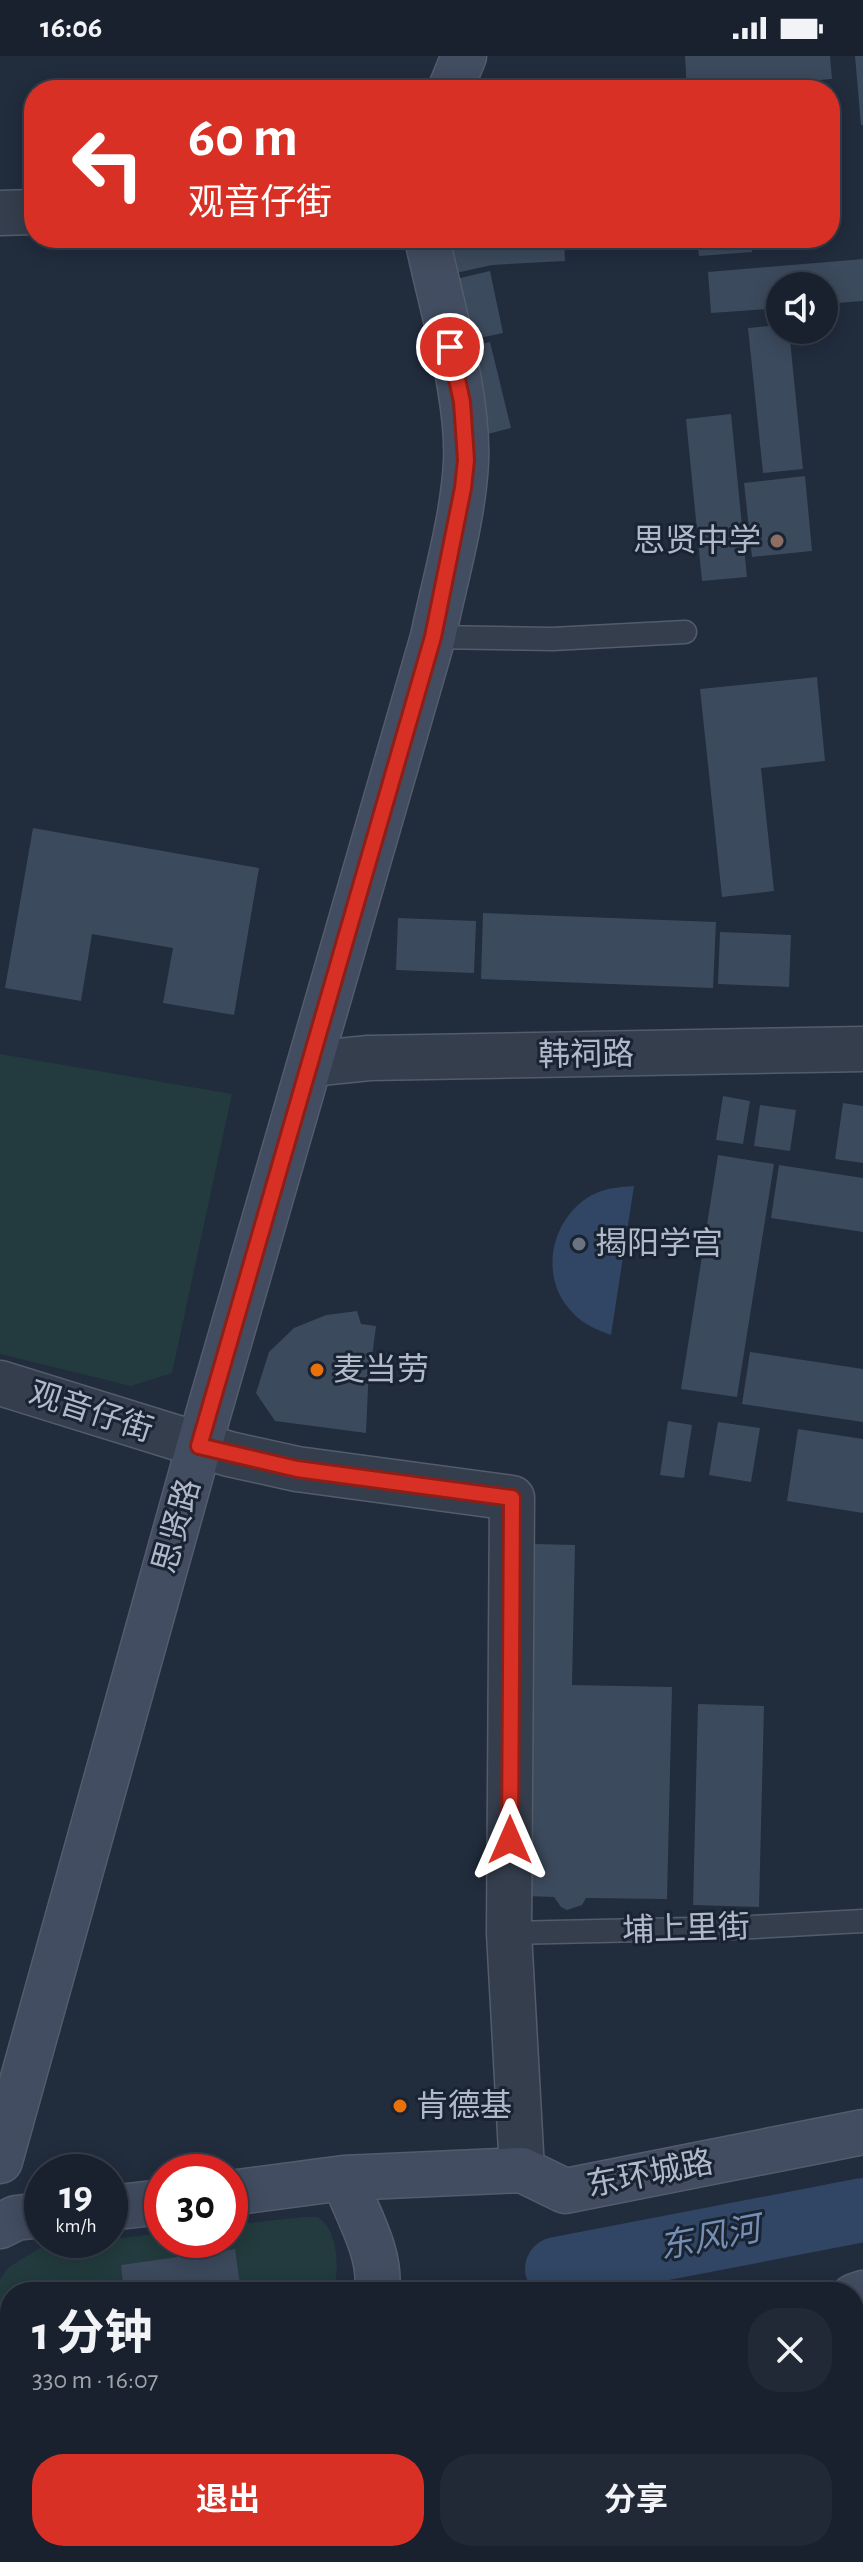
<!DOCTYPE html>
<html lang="zh">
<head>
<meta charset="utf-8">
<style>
	:root { --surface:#19212e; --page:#222936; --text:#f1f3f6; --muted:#9fa3aa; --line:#373e4a; --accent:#d93025 }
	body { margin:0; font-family:"Alegreya Sans","Noto Sans SC",sans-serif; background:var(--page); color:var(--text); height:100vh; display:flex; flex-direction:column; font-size:30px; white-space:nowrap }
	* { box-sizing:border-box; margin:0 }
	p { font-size:26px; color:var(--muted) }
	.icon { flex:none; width:44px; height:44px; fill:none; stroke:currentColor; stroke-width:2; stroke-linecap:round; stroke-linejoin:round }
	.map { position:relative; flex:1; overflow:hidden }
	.drawer { position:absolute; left:0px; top:2226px; width:864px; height:280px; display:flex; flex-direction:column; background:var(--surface); border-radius:32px 32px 0 0; box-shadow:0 4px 20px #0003,0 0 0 2px var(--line) }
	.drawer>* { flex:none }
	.guide { position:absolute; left:24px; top:24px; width:816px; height:168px; border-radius:32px; box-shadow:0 4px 20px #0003,0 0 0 2px var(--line); background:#d93025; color:#fff; overflow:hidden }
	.tools { position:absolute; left:766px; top:216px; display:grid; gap:16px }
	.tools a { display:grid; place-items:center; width:72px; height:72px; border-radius:50%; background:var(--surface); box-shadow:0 4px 20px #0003,0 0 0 2px var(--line); font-size:40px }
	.speed { position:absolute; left:24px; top:2098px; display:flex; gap:16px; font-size:40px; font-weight:700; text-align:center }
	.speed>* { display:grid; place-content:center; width:104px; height:104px; border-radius:50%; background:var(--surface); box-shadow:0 4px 20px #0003,0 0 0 2px var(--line); line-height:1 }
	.speed small { font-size:20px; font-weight:400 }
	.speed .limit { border:12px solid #d22; background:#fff; color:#111 }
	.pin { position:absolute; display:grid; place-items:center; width:68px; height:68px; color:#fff; margin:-34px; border:4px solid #fff; border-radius:50%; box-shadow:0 2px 8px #0007 }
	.me { position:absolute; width:88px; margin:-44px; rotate:0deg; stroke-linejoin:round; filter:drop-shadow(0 0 6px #0008) }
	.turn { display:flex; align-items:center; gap:28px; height:168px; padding:0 32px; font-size:36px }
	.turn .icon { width:104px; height:104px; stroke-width:2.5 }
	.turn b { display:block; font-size:56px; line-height:68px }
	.round { display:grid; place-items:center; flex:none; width:84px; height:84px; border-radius:32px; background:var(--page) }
	.overview { display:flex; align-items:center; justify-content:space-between; height:136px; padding:0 32px }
	h1 { font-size:48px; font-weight:700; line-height:60px }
	.primary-button { display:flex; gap:16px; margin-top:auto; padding:16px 32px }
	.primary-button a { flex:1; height:92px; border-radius:32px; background:var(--accent); color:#fff; font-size:32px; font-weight:700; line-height:92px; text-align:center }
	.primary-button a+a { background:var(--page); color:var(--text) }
	.status { display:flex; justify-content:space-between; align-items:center; height:56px; padding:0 40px; background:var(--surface); direction:ltr }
	.status svg { height:22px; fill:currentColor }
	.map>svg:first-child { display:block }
	.green { fill:#233b3e }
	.water { fill:#314564 }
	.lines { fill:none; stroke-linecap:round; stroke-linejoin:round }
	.river { stroke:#314564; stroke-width:64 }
	.building { fill:#3c4a5d }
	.lane-casing { stroke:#535c6b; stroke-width:25 }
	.street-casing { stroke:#535c6b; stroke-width:47 }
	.secondary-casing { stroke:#535c6b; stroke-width:47 }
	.lane { stroke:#353e4d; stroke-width:22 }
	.street { stroke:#353e4d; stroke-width:44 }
	.secondary { stroke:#424d61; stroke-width:44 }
	.route-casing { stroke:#8d1f18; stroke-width:20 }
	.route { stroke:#d93025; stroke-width:14 }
	.education-dot { fill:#8d6e63; stroke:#1a2332; stroke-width:3 }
	.worship-dot { fill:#6b7280; stroke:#1a2332; stroke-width:3 }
	.food-dot { fill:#e8710a; stroke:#1a2332; stroke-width:3 }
	.labels { text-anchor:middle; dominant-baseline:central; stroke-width:6; stroke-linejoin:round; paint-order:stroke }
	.poi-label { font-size:32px; fill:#b0b9c9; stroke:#1a2332; text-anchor:start }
	.street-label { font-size:32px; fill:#b0b9c9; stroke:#1a2332 }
	.water-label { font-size:34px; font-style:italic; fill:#758eb3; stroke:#1a2332 }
</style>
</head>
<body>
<div class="status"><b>16:06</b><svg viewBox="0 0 49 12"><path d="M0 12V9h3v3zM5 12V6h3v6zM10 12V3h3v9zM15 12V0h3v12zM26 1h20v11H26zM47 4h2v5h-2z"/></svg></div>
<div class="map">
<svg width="863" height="2506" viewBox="0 0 863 2506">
	<rect width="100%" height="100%" fill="#212c3d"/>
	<path class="green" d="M0,998L232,1038L172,1317L131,1330L0,1298Z
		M304,2161C306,2161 315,2161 317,2161C338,2170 341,2219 332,2236H10V2315L0,2307V2223L9,2211L40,2192L162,2177V2184H230V2169Z"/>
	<path class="water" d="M634,1130L611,1279C597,1274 583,1268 573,1257C538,1223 550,1162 592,1139C605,1132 620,1131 634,1130Z"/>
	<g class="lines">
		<path class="river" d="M557,2213L863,2154"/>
	</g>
	<path class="building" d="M685,0H830L832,23L730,31V34H687Z
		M855,0H863V69H861Z
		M432,182H564L565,205L492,209L438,221Z
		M581,182H643L644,186L582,188Z
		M697,182H751L752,196L699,200Z
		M863,203V245L824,248V230H780V252L711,257L708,216Z
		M490,215L503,277L451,288L439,227Z
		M780,269V274H789L803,413L763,417L748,272Z
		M490,286L511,372L476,381L455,294Z
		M731,358L747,521L702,525L686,363Z
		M805,420L812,495L752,501L744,427Z
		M817,621L825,705L761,712L774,835L722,841L700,633Z
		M33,772L259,812L234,959L163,947L173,892L92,878L81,945L5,932Z
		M483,857L716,866L713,932L481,923Z
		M398,862L476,865L474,917L396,914Z
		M720,876L791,879L789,931L718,928Z
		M723,1040L750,1045L743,1088L716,1084Z
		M843,1047L863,1050V1107L835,1103Z
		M760,1049L796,1054L790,1095L754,1090Z
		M718,1099L774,1108L737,1341L681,1333Z
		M779,1109L863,1122V1176L771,1162Z
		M357,1255L361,1268L376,1270L368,1331L366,1377L275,1365L256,1337L269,1296L294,1272L326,1259Z
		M750,1296L863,1313V1366L742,1348Z
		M668,1365L692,1369L684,1422L660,1419Z
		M718,1366L760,1372L751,1426L709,1419Z
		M798,1373L863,1383V1457L787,1445Z
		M535,1488L575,1489L572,1629L672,1631L667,1843L586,1842L582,1849L567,1854L561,1851L554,1841L526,1840Z
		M698,1648L764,1650L759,1851L693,1849Z
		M235,2193L241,2236H124L121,2209Z"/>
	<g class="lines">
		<defs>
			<path id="lane" d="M433,581L552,583L685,576
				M509,1877L734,1872L863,1865"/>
			<path id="street" d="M0,157L34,156
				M310,1008L369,1002L863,993
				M0,1327L229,1398L297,1413L512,1442L509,1877L522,2114"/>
			<path id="secondary" d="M450,34L464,0
				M0,2105L199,1390L433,581C445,523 463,464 466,406C469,338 441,250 427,182
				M344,2122L522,2114L565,2135L863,2076
				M230,2137L344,2122C357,2159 382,2196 377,2236
				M110,2152L162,2146
				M0,2170L16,2162L42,2159
				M854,2240L863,2237
				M0,2387L10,2394
				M138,2496L145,2506
				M231,2506L232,2496"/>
		</defs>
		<use href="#lane" class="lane-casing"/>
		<use href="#street" class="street-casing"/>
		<use href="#secondary" class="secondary-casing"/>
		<use href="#lane" class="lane"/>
		<use href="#street" class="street"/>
		<use href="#secondary" class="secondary"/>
	</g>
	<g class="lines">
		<defs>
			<path id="route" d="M450,291L462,346L466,404L463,432L433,581L199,1390L297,1413L512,1442L510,1784"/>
		</defs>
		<use href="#route" class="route-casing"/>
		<use href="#route" class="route"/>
	</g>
	<circle class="education-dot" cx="777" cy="485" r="8"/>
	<circle class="worship-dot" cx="579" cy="1188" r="8"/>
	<g class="food-dot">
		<circle cx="317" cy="1314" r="8"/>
		<circle cx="400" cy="2050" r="8"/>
	</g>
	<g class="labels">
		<g class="poi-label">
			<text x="761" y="485" text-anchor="end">思贤中学</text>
			<text x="595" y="1188">揭阳学宫</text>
			<text x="333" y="1314">麦当劳</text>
			<text x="416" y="2050">肯德基</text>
		</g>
		<g class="street-label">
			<text transform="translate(586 999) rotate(-1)">韩祠路</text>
			<text transform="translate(91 1356) rotate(18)">观音仔街</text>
			<text transform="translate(177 1470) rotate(-74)">思贤路</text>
			<text transform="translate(686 1873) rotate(-2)">埔上里街</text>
			<text transform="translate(650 2118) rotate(-11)">东环城路</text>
		</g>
		<g class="water-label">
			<text transform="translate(710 2183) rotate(-11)">东风河</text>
		</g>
	</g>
</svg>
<div class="tools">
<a><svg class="icon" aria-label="sound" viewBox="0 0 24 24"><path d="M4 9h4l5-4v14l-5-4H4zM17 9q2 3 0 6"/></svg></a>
</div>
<div class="speed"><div>19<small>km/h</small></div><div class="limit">30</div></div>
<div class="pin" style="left:450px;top:291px;background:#d93025"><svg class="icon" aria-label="arrive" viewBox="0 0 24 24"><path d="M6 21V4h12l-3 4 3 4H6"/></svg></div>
<svg class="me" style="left:510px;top:1784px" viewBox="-20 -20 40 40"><path d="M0-17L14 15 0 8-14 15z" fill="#d93025" stroke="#fff" stroke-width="4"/></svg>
<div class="guide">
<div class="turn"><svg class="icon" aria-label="left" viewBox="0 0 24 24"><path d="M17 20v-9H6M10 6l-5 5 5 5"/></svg><div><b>60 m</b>观音仔街</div></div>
</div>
<section class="drawer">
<div class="overview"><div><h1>1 分钟</h1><p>330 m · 16:07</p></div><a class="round"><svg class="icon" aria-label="close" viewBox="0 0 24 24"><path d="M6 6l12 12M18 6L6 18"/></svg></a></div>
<div class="primary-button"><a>退出</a><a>分享</a></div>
</section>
</div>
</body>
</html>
